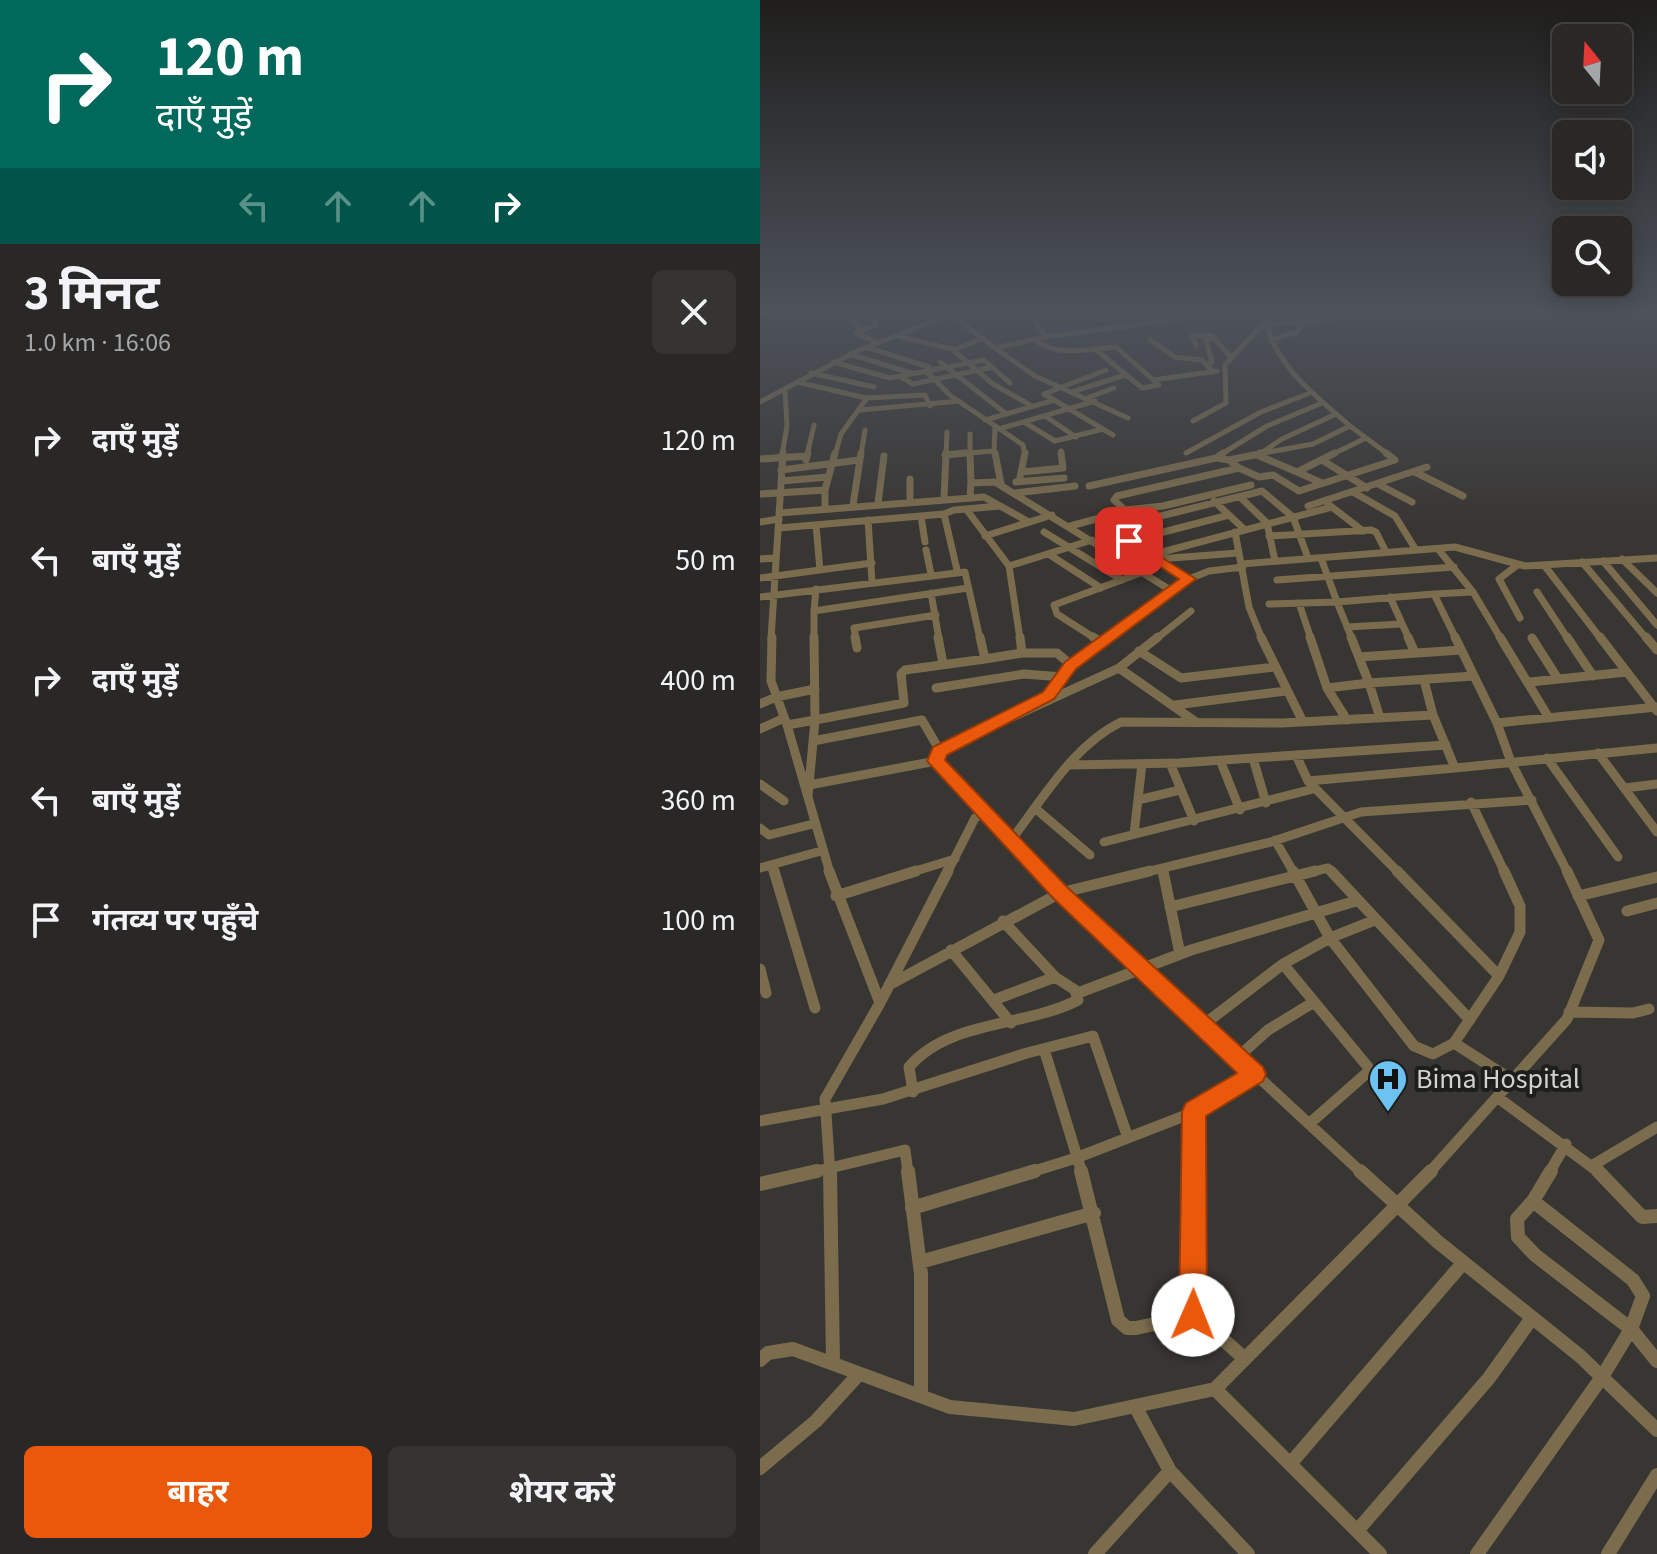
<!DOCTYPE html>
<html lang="hi">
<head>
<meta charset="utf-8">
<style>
	:root { --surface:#2a2826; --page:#363432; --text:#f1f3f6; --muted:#a5a6a7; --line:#464443; --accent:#ea580c }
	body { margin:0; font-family:"Source Sans 3","Noto Sans Devanagari",sans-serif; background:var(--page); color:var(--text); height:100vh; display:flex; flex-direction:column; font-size:30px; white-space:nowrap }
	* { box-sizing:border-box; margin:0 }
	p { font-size:26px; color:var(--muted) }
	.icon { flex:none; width:44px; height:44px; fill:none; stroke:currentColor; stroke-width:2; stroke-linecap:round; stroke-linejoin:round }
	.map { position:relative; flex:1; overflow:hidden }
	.panel { display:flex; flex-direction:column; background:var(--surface); width:760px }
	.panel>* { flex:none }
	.banner { background:#00695c; color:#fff; overflow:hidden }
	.needle { width:52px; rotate:342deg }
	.buttons { position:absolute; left:792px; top:24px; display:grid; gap:16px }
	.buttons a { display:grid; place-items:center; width:80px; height:80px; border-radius:12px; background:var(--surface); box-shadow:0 4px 20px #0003,0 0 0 2px var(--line); font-size:40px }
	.pin { position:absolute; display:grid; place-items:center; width:68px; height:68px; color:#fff; margin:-34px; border-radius:16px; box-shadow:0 4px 12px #0006 }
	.me { position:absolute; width:88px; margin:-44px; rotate:1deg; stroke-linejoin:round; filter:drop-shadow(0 0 6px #0008) }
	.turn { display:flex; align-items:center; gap:28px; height:168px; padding:0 24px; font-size:36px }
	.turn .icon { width:104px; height:104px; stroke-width:2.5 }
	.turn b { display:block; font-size:56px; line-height:68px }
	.lanes { display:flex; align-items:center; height:76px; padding:0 24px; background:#0003; justify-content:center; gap:40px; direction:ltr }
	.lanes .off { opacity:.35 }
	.round { display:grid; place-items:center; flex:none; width:84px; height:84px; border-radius:12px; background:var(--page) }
	.head { display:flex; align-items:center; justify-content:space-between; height:136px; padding:0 24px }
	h1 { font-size:48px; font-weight:700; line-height:60px }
	.button { display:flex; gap:16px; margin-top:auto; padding:16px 24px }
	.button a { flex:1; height:92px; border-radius:12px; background:var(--accent); color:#fff; font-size:32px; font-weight:700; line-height:92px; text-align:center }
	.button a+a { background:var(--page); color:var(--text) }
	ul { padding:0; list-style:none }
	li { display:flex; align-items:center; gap:24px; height:120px; padding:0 24px }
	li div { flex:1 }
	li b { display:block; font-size:30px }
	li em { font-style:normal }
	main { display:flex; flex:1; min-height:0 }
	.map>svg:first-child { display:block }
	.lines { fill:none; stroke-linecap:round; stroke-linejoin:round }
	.minor-far4 { stroke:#7b6c4d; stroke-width:5 }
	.minor-far3 { stroke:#7b6c4d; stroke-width:7 }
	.minor-far2 { stroke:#7b6c4d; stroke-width:9 }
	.minor-far1 { stroke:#7b6c4d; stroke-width:11 }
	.minor { stroke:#7b6c4d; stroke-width:14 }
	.route { fill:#ea580c; stroke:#983908; stroke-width:2 }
	.labels { text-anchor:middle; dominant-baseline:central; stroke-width:8; stroke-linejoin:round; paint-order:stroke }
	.near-poi-label { font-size:28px; fill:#d3d2d1; stroke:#1e1e1c; text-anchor:start }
</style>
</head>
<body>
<main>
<section class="panel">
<div class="banner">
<div class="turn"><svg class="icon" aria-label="right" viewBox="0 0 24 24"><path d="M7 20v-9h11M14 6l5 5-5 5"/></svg><div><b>120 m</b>दाएँ मुड़ें</div></div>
<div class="lanes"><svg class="icon off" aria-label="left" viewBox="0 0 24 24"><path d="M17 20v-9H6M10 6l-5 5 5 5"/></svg><svg class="icon off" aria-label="ahead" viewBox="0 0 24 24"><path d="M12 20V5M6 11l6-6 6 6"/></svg><svg class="icon off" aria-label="ahead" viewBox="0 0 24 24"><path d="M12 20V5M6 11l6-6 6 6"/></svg><svg class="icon" aria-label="right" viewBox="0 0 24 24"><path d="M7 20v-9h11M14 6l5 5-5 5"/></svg></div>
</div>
<div class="head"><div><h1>3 मिनट</h1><p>1.0 km · 16:06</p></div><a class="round"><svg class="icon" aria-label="close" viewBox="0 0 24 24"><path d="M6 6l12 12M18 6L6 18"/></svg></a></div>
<ul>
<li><svg class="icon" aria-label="right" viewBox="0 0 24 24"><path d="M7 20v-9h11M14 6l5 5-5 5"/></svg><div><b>दाएँ मुड़ें</b></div><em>120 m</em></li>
<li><svg class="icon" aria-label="left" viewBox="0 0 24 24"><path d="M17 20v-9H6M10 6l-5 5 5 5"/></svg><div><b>बाएँ मुड़ें</b></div><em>50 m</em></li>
<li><svg class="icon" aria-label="right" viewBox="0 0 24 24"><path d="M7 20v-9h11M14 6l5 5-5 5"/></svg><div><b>दाएँ मुड़ें</b></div><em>400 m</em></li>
<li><svg class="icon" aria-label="left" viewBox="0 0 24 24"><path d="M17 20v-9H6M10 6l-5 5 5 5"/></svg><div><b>बाएँ मुड़ें</b></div><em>360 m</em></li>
<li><svg class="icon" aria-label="arrive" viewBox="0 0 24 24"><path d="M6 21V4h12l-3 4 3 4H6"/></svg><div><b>गंतव्य पर पहुँचे</b></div><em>100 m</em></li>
</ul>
<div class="button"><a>बाहर</a><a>शेयर करें</a></div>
</section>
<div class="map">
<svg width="897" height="1554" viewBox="0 0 897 1554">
	<rect width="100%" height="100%" fill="#383633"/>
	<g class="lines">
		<path class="minor-far4" d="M108,311L117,325L95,333L116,342
			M269,311L286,337L477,311
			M534,311L550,321
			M87,312L101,330
			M0,315L27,311
			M184,316L198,320L235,348
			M504,325L574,319
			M133,335L192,349L233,384L272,406
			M286,337L235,348L275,376L368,418
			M273,339C298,358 327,349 356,347L399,385
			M390,340L415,357L442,360L453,372
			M511,340L537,332L545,321
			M436,346L432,336L451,335L471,357
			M106,347L169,367L167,372L191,396L263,445L265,455
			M335,349L382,388L399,385
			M194,350L223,338
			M90,354L151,373
			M73,362L130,378L224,360L250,383
			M180,362L245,413
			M447,365L452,362L446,339L455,338
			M346,370L284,394L353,435
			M51,373L114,387
			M141,377L153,384L233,367
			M393,380L457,371
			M37,382L106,398L165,395L170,406
			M312,392L365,375
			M327,398L354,388
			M0,402L97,351L200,311
			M100,410L199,401
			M285,416L316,437
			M225,420L295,400
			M433,421L466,403L465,365L504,323
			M264,422L295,441L343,429
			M590,426L629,455
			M239,429L335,401
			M210,434V455
			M234,451L235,427
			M301,451L302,455
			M426,453L501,412L550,393
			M22,455L27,426L25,389
			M47,455L54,425
			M75,455L81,434L107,398
			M101,455L105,430
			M185,455L234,451L235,455
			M186,455L187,432
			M460,455L507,426L562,403
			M493,455L553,444L590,426C555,395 513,365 505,316L499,311
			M498,455L522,439L576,414
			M571,455L606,438"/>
		<path class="minor-far3" d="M210,453L211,483
			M235,453L241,484
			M463,453L456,458L469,460
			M500,453L497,455L537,472
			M185,455L205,453
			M0,459L47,456
			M46,460L48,453
			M562,460L607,488
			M479,468L499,477L513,475L539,491L635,460L626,453
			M21,470L99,460
			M262,472L303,468L301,453
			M655,472L703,496
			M150,479V501
			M21,481L68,477
			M256,482L304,478
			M259,482L265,453
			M562,483L537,472L575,453
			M618,484L652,502
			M329,486L456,458
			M593,492L635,516L656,550
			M255,493L315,486
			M0,494L65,490
			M210,497L211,483L235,482L412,591
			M480,497L507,523L515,561
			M184,499L186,453
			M454,501L484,529
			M118,503L124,456
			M568,504L603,531
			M93,505L101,453
			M548,506L667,467
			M65,508V490L75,453
			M206,509L249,566L260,639
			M365,510L403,506L491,485
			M19,513L224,497L269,522
			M184,514L197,570
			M161,516L165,542
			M108,520L112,582
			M0,522L19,519
			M56,525L60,570
			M310,526L340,518
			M19,528L184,514L194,510L240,506
			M352,528L340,518L365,510L354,500L357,496L479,468L469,460L504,453
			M284,532L362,580
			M475,532L489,607L502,639
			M225,536L292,515
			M509,536L611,530L616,532L626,552
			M369,541L469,515
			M678,549L713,592L674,594L696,639
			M166,550L171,574
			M290,555L341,588
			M391,555L572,507
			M561,558L577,602L674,594
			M0,559L16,558
			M398,559L478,553
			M862,559L897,593
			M843,561L897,625
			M822,562L887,639
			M482,564L695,547L765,566L897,558
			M784,565L841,639
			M249,566L332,540
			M756,566L739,579L760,618
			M0,578L112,563
			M429,579L449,571L483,567
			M517,580L694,567
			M56,589L54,611L208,588
			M713,592L741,639
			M777,592L808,639
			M171,593L179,639
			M0,597L205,572L220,639
			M630,597L649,639
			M539,603L551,639
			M509,604L577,602L592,639
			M54,611V639
			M587,627L641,624
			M11,639L23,453
			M96,639L94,628L176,615
			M336,639L297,614L294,605L383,572
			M347,639L429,579L352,528L502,491L533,517L548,558
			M396,639L431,611"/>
		<path class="minor-far2" d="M12,637L11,681L27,725L70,873
			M95,637L97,648
			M178,637L183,664
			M260,637L262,653
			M333,637L341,642
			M501,637L543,722
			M550,637L567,688L587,720
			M591,637L609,683L714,676
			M648,637L655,653
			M695,637L737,723
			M740,637L789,718
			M807,637L833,676
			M840,637L897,711
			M886,637L897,650
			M772,638L798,679
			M379,651L421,678L514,667
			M599,657L701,650
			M225,659L262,653H297L311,665
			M359,668L398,637
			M664,680L673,715
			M770,682L867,672
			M176,688L264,674L303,677
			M567,688L609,683L620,718
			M291,693L311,665L350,637
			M0,704L16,697L55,689
			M415,705L526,691
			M436,722L359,668L202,740L180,751L176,761L252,839C283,798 314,745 361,722L522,723L673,715L695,768L897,748
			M27,725L55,720L54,637
			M0,729L24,718
			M53,741L162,720L180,751
			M838,753L897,832
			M536,755L548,781L695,768
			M493,758L506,803
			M787,758L858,857
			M460,760L480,810
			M410,763L434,821
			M309,765L419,763L686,745
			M548,781L639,873
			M0,784L24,801
			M49,785L176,761
			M865,788L897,784
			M48,796L55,720L144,703L141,674L145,670L225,659L220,637
			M378,800L420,790
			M711,802L745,873
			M276,809L330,855
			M0,828L9,835L53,824
			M374,834L382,764
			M252,839L282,873
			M515,840L534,873
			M344,842L553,789
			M12,865L14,873
			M0,868L61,851
			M403,869L404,873
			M149,873L195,859
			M187,873L215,818L225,811
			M382,873L511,842L601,812L772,800
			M547,873L568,868L573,873
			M808,873L751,762L737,723L897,707"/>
		<path class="minor-far1" d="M14,871L55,1008
			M69,871L120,1003L65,1099L70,1173
			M281,871L300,893L602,1173
			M403,871L420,954
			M533,871L570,938L654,1046L673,1054L694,1043L739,976L760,932V906L744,871
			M571,871L710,1020
			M637,871L739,976
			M76,896L156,871
			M818,896L897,877
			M410,907L555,871
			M867,911L897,903
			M191,950L251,1023
			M523,964L608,1067V1072L549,1124
			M0,969L6,993
			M129,985L300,893L390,871
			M318,993L431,950L596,901
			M234,1000L295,977
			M120,1003L188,871
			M809,1012L873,1013L889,1009
			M442,1026L523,964L570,938L615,920
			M694,1043L752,1080
			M284,1049L322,1173
			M477,1058L508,1030L554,1002
			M153,1092L149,1067C188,1020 266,1027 318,1000L315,990L295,977L243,921
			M737,1097L840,1173
			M0,1121L123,1099L267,1053L333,1036L368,1138
			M833,1165L897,1127
			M49,1173L145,1150L148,1173
			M268,1173L316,1158L424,1116L494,1074
			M434,1173V1111
			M669,1173L807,1019L839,940L807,871
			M789,1173L806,1144"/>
		<path class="minor" d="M70,1171L73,1363
			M148,1171L161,1274V1394
			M321,1171L358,1320L367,1328H376L436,1315L485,1359
			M600,1171L678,1242L820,1356L897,1430
			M791,1171L773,1201L757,1219L758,1237L775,1255L871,1329L897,1361
			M838,1171L882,1217L897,1216
			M0,1184L57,1171
			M152,1208L275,1171
			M160,1262L334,1213
			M433,1315L434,1171
			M0,1360L8,1353L33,1349L190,1407L314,1419L455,1389L671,1171
			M455,1389L620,1554
			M375,1406L410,1471L488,1554
			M530,1464L703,1263
			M0,1468L56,1421L99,1374
			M597,1531L729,1378L772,1318
			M335,1554L410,1471
			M717,1554L842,1377L871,1329L883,1296L873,1280L773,1201
			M848,1554L897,1475"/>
	</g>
	<linearGradient id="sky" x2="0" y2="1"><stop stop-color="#1f1e1c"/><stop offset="0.59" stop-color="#4d525b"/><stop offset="1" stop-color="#4d525b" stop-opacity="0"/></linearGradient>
	<rect width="897" height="528" fill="url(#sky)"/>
	<path class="route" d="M369,537L436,579L316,669L294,699L187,755L185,760L308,888L503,1067L506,1074L503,1081L446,1116L447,1315L443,1325L433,1329L423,1325L419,1315L422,1111L426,1103L477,1073L293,898L167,761L173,747L283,692L305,662L419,579L365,544V538Z"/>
	<defs>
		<symbol id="hospital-pin" viewBox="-11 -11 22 30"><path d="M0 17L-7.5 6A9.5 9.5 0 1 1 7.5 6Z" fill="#6cc3f2" stroke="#1e1e1c"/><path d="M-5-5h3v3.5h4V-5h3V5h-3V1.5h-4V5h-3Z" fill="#111"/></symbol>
	</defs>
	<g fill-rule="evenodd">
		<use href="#hospital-pin" x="606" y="1057" width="44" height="60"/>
	</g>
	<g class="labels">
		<g class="near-poi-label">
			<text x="656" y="1079">Bima Hospital</text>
		</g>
	</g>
</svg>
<div class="buttons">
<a><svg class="needle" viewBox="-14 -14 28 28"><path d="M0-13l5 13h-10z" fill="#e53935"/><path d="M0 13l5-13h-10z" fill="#a5a6a7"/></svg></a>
<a><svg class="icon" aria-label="sound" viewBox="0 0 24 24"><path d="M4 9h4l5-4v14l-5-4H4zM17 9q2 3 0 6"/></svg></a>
<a><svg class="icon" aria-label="search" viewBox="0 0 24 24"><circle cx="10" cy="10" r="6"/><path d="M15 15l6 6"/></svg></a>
</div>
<div class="pin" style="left:369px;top:541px;background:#d93025"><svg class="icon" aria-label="arrive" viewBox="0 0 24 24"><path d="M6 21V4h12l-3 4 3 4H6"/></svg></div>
<svg class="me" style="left:433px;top:1315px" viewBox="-20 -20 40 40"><circle r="19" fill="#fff"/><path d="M0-13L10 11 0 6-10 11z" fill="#ea580c"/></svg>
</div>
</main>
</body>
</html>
